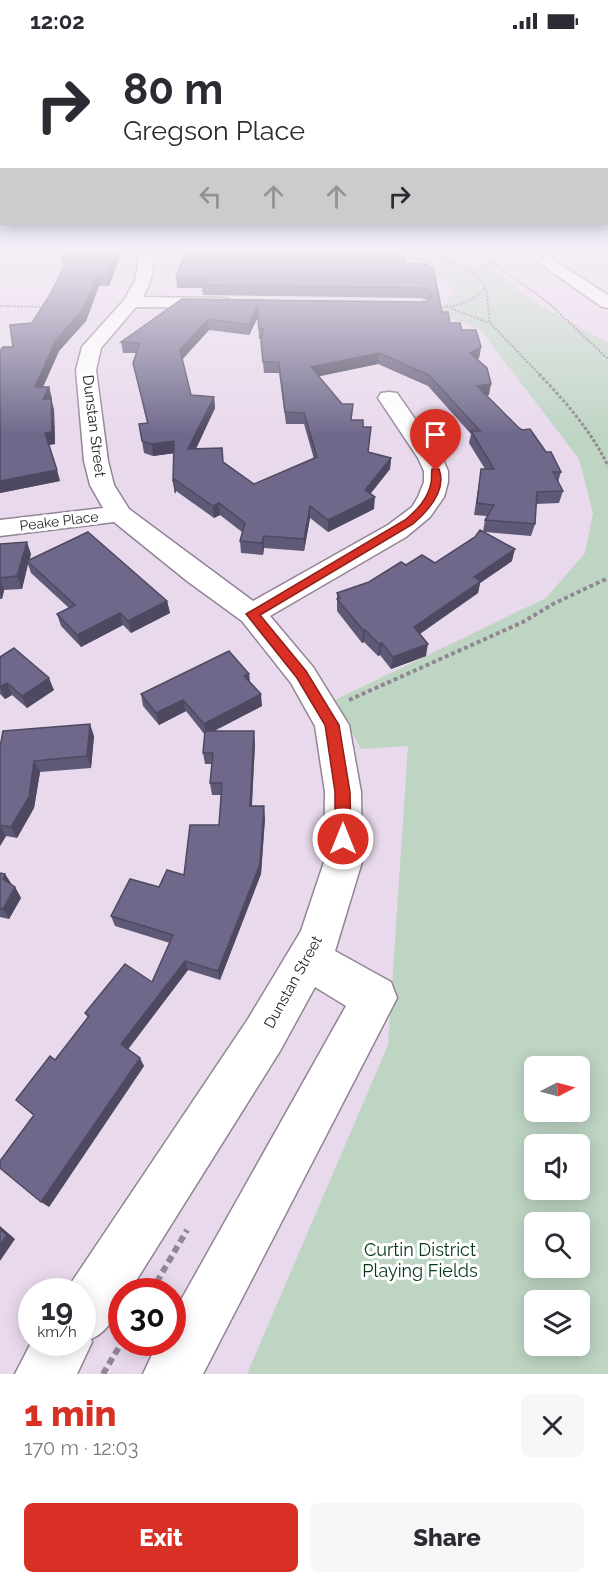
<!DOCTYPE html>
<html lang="en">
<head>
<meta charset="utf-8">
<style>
	:root { --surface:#fff; --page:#f7f7f7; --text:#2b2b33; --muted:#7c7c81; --accent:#d93025 }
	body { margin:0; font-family:Raleway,sans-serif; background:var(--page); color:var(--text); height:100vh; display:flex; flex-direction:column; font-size:22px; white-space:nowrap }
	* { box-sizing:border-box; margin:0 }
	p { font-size:20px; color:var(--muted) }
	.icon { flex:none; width:33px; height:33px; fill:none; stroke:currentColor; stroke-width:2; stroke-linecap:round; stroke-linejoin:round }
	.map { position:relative; height:1332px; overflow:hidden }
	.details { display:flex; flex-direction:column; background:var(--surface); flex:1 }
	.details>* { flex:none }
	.top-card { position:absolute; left:0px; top:0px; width:609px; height:183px; box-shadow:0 3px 15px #0003; background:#fff; color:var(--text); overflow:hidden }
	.needle { width:39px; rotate:84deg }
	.buttons { position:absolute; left:524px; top:1014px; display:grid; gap:12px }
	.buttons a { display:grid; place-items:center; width:66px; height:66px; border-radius:9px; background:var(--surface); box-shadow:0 3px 15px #0003; font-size:30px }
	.speed { position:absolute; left:18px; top:1236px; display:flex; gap:12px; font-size:30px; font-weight:700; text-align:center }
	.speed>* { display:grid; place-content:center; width:78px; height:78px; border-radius:50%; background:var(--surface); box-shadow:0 3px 15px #0003; line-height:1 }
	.speed small { font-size:15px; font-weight:400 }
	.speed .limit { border:9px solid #d22; background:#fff; color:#111 }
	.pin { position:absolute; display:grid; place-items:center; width:51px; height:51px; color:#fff; margin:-62px -26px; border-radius:50% 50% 50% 0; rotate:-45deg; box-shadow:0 0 6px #0007 }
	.pin .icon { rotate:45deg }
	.me { position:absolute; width:66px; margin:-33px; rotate:0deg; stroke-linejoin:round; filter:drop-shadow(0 0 4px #0008) }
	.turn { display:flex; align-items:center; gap:21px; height:126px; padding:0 24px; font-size:27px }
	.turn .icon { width:78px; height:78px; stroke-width:2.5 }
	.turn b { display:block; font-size:42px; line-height:51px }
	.lanes { display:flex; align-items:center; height:57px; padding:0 24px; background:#0003; justify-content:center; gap:30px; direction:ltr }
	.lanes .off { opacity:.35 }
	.round { display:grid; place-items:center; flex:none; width:63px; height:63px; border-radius:9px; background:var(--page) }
	.headline { display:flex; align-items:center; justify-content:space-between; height:102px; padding:0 24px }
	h1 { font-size:36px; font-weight:800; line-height:45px; color:var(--accent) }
	.action { display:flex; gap:12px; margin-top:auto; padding:12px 24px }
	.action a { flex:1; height:69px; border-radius:9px; background:var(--accent); color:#fff; font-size:24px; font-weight:800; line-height:69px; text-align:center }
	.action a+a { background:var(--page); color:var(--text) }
	.status { display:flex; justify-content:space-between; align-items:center; height:42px; padding:0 30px; background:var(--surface); direction:ltr }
	.status svg { height:16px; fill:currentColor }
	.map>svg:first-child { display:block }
	.green { fill:#bed5c4; fill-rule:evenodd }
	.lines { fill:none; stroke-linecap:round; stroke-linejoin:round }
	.minor-casing { stroke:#928495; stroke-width:3 }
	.major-casing { stroke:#928495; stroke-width:3 }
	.path-far3 { stroke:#918693; stroke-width:2; stroke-dasharray:2 1.5; stroke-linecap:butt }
	.path-far2 { stroke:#918693; stroke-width:3; stroke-dasharray:3 2; stroke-linecap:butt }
	.path-far1 { stroke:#918693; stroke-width:4; stroke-dasharray:4 3; stroke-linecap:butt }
	.path { stroke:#918693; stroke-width:6; stroke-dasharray:7 4.5; stroke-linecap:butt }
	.minor { fill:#fff; fill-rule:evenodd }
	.major { fill:#fff; fill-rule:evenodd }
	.wall { fill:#5f5978; fill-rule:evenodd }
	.shaded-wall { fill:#4e4961 }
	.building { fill:#6f688b; stroke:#4e4961; stroke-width:1.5; fill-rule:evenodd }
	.route { fill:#d93025; stroke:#8d1f18; stroke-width:1.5 }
	.labels { text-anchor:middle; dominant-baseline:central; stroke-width:6; stroke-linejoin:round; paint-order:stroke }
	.far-street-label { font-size:14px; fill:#262127; stroke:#fff }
	.street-label { font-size:15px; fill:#262127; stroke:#fff }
	.near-park-label { font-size:18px; fill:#08361c; stroke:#fff }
</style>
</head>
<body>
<div class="status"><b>12:02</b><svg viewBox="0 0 49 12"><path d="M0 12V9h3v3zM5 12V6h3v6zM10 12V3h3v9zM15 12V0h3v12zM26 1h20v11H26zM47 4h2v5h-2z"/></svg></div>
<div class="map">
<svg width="608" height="1332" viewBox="0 0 608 1332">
	<rect width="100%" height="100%" fill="#e8d9ec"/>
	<path class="green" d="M403,208H468L533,259L608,301V1332H247L388,1003L408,704L361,707L335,658L546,556L585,511L593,471L579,417L480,287L439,272L455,248ZM534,1024H579V1070H534ZM534,1102H579V1148H534ZM534,1180H579V1226H534ZM534,1258H579V1304H534Z"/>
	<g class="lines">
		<defs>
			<path id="minor" d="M137,208H153C154,227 152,238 143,255L222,256L228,257L231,261L228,265L222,266L136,265L101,306L96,328L108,419L114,443L129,467L253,559L388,483L412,465L418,455L424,440V429L418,416L378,356L381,351L389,350L397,351L442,416L448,429V440L444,455L430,475L406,495L270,574L313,625L349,683L361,750L362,820L335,909L391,940L397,956L203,1332H143L158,1300H172V1274L346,964L315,945L280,1009L129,1250H122C122,1268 108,1290 91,1297L92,1300L77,1332H15L32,1299L82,1300V1250H65L248,977L301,889L324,820L325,750L315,684L291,641L242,579L187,539L114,480L0,494V478L103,466L90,443L84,419L76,328L82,305L124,258L135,239L138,225Z"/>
			<path id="major" d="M520,208H538L608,253V266L602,265Z"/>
		</defs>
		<use href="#minor" class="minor-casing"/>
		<use href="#major" class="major-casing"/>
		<path class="path-far3" d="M429,208L463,225L481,239L486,246L490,281L540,333
			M477,208L551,263L608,317
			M474,232L493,220
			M0,264L46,265
			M439,265C457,265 473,260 485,246
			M451,266L489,281"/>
		<path class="path-far2" d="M539,332C565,359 592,390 608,424"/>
		<path class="path-far1" d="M349,658L523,580L553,562L608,536"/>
		<path class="path" d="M151,1250L187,1188
			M103,1332L122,1300"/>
		<use href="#minor" class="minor"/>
		<use href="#major" class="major"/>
	</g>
	<path class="wall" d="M121,212L109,244H99L86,279L59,309L43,345H49L52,356L51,358L54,368L55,402L49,403L60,439L0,451V309L13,305L32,281L51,251L65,222H62L60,213Z
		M405,222H427L442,270L450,281L462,288L481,305L479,316L477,317L489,353H487L561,430L558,440L563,449L559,461L536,462L535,482L531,494L485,490L512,519L480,541L478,551L420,592L426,614L391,627L380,613L378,614L364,600L362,601L337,569V551L369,540L406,523L435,521L475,495L483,489L485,478L487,474L474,473L481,427H485L469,401L471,392L428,344L378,322L319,334L352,378L363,385L369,410L391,416L390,427L370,452L374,467L328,490L310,476L304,509L264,506L263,513L241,511L240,499L242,490L220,473L214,476L176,449L175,452L173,440L174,411L153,414L144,411L139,382L147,381L133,321L136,311H123L121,300L182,257L421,260L428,258L420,256L203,253L202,246H177L176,235ZM258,275L259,297L262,298V311L264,331H279L286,382H304L314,417L254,442L224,420L196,407L215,366L214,355L191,353L182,317L209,288L249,293Z
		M0,502L31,512L29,518L167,559L170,571L131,591L123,583L81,605L61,584L57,572L69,566L31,531L28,522L22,547L4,548L2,557H0Z
		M0,615L54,648L27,666L12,653L5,657L0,652Z
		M249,632L250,640L262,664L214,689L255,701L252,764L265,776L261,832L220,938L188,928L128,1007L144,1024L49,1165L34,1074L16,1058L55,1018L88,976L85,971L152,940L170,901L115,884L111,874L159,845L184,833L219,783L221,753H212L210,741L212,722H205L203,711L205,693L186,669L159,683L143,664L141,652Z
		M94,694L91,726L40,730L34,766L17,796L6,794L0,804V705Z
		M0,831L5,832L12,843L15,845L21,856L9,877L0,875Z"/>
	<path class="shaded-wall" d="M117,208H120L121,212L109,244L107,233Z
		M97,234L99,244L86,279L59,309L38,356L35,345L56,298Z
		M257,265L258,275L249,293V283Z
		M208,277L209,288L181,319L180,308Z
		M481,305L479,316L469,322L470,311Z
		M379,311L378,322L311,336V325Z
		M491,342L489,353L475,355L477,344Z
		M49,345L54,368L55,402L48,403L45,391L43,357Z
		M214,355L215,366L190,419L188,407Z
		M174,399L176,411L153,414L152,402Z
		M391,416L390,427L364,460L365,448Z
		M57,428L60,439L0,451V439Z
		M174,437L176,449L175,452L173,440Z
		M375,455L374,467L328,490V478Z
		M219,461L220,473L214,476L213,464Z
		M310,464V476L304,509V497Z
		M264,494V506L263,513L262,501Z
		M27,500L31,512L29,520L27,519L28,522L22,547L17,534Z
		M515,507L512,519L480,541L478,551L412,597L414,585L474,535Z
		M0,537L4,548L2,557L0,551Z
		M167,559L170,571L131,591L128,579Z
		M120,571L123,583L81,605L77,593Z
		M363,588H365L364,600L362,601Z
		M382,601L380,613L378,614L379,602Z
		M428,602L426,614L391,627L393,615Z
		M249,632L250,644L244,634Z
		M49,636L54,648L27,666L22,654Z
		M7,641L12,653L5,657L0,645Z
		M261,652L262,664L206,693L204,682Z
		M183,658L186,669L159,683L156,671Z
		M90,682L94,694L91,726L87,714Z
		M254,689L255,701L251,775L250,764Z
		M34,719L40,730L34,766L17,796L11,785Z
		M264,764L265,776L261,832L220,938L218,929Z
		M0,783L6,794L0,804Z
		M5,832L12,843L9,848L3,837Z
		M15,845L21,856L9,877L3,867Z
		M185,919L188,928L126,1010L121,1002Z
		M140,1016L144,1024L49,1165L41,1160Z
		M0,1184L15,1197L0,1219Z"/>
	<path class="building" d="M61,208H117L107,233L97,234L83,268L56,298L35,345H49L43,357H51L52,390L45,391L57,428L0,439V309L3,305H13L10,283L32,281L51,251L70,212L60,213Z
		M186,208H402L405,222H427L428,225H433L442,270H448L450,281H460L462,288H476L481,305L470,311L487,326L491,342L477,344L518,385L522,388L530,387L546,410H551L561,430H553L563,449L537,450L535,482L485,478L494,463L477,461L481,427H494L471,389H480L429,333L379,311L311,325L342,362H353L351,378H363V385H371L368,410L391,416L365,448L375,455L328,478L310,464L304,497L264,494L262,501L240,499L245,481L219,461L213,464L174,437L173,440L174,399L152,402L142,399L139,382L148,381L133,321L140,301L121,300L182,257L421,260L428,259L432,254L429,247L421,246L202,243L212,236L176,235ZM257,265L259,287H263L261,300L263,320H279L285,370L304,371L317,415L254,442L223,420L222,406L188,407L214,355L191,353L180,308L208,277L249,283Z
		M480,488L515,507L474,535L481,539L414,585L428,602L393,615L382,601L379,602L365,588H363L337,557L340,556L337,551L369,540L401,520L406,523L422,513L435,521L475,495Z
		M88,490L167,559L128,579L120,571L77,593L57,572L75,563L27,519Z
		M27,500L17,534L0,536V502Z
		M14,606L49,636L22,654L7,641L0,645V615Z
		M229,609L249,632L244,634L261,652L204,682L183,658L156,671L141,652Z
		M90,682L87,714L34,719L29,755L11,785L0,783V705L3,689Z
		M205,689H254L250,764H264L260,822L218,929L185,919L121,1002L140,1016L41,1160L0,1126V1119L34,1073L16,1058L50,1014L55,1018L89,974L85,971L125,922L152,940L173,893L111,874L130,837L159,845L167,828L184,833L190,783H219L222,741H210L213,711H203Z
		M0,831L5,832L3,837L15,845L3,867L0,866Z
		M0,1187L7,1193L0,1203Z"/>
	<linearGradient id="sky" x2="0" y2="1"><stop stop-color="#86b4de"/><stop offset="0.53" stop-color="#f5eef6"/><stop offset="1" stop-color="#f5eef6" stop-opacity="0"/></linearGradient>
	<rect width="608" height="394" fill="url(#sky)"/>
	<path class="route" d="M432,427H439C447,448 428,469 413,482L260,573L306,629L339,683L350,750L351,797L349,801L343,803L338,801L335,797V750L325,683L297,636L246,572L405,478C417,468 428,457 431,441C432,436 431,432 432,427Z"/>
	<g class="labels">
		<g class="far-street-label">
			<text transform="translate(59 479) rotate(-7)">Peake Place</text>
		</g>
		<g class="street-label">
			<text transform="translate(94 384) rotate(83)">Dunstan Street</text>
			<text transform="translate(293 940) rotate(-61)">Dunstan Street</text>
		</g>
		<g class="near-park-label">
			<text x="420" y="1207">Curtin District<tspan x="420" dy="21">Playing Fields</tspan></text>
		</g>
	</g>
</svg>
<div class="buttons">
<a><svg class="needle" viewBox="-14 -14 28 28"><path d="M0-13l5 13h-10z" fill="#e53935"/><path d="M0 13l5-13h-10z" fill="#7c7c81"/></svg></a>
<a><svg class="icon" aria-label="sound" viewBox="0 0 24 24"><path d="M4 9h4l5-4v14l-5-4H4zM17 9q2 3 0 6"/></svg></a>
<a><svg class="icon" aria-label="search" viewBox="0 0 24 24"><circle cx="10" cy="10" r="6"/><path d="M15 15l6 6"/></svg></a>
<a><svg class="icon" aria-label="layers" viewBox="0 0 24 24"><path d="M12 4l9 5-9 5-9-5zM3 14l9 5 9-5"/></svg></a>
</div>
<div class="speed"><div>19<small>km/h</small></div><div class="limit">30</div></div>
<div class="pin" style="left:436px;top:429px;background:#d93025"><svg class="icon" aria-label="arrive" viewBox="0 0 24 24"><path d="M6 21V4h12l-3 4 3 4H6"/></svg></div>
<svg class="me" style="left:343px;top:797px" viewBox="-20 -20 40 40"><circle r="17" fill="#d93025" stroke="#fff" stroke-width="3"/><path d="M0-11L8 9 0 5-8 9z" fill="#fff"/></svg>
<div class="top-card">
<div class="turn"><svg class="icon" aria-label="right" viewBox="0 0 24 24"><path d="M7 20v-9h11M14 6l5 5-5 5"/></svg><div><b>80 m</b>Gregson Place</div></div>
<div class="lanes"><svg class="icon off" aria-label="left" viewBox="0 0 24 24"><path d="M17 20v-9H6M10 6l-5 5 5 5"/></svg><svg class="icon off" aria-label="ahead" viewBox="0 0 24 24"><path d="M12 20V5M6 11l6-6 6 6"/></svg><svg class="icon off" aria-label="ahead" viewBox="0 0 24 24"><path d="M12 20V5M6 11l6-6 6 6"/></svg><svg class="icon" aria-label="right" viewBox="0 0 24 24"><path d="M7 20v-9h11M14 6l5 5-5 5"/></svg></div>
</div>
</div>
<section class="details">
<div class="headline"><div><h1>1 min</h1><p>170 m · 12:03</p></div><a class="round"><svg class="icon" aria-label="close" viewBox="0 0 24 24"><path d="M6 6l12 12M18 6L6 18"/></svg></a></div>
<div class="action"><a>Exit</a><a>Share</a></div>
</section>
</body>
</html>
